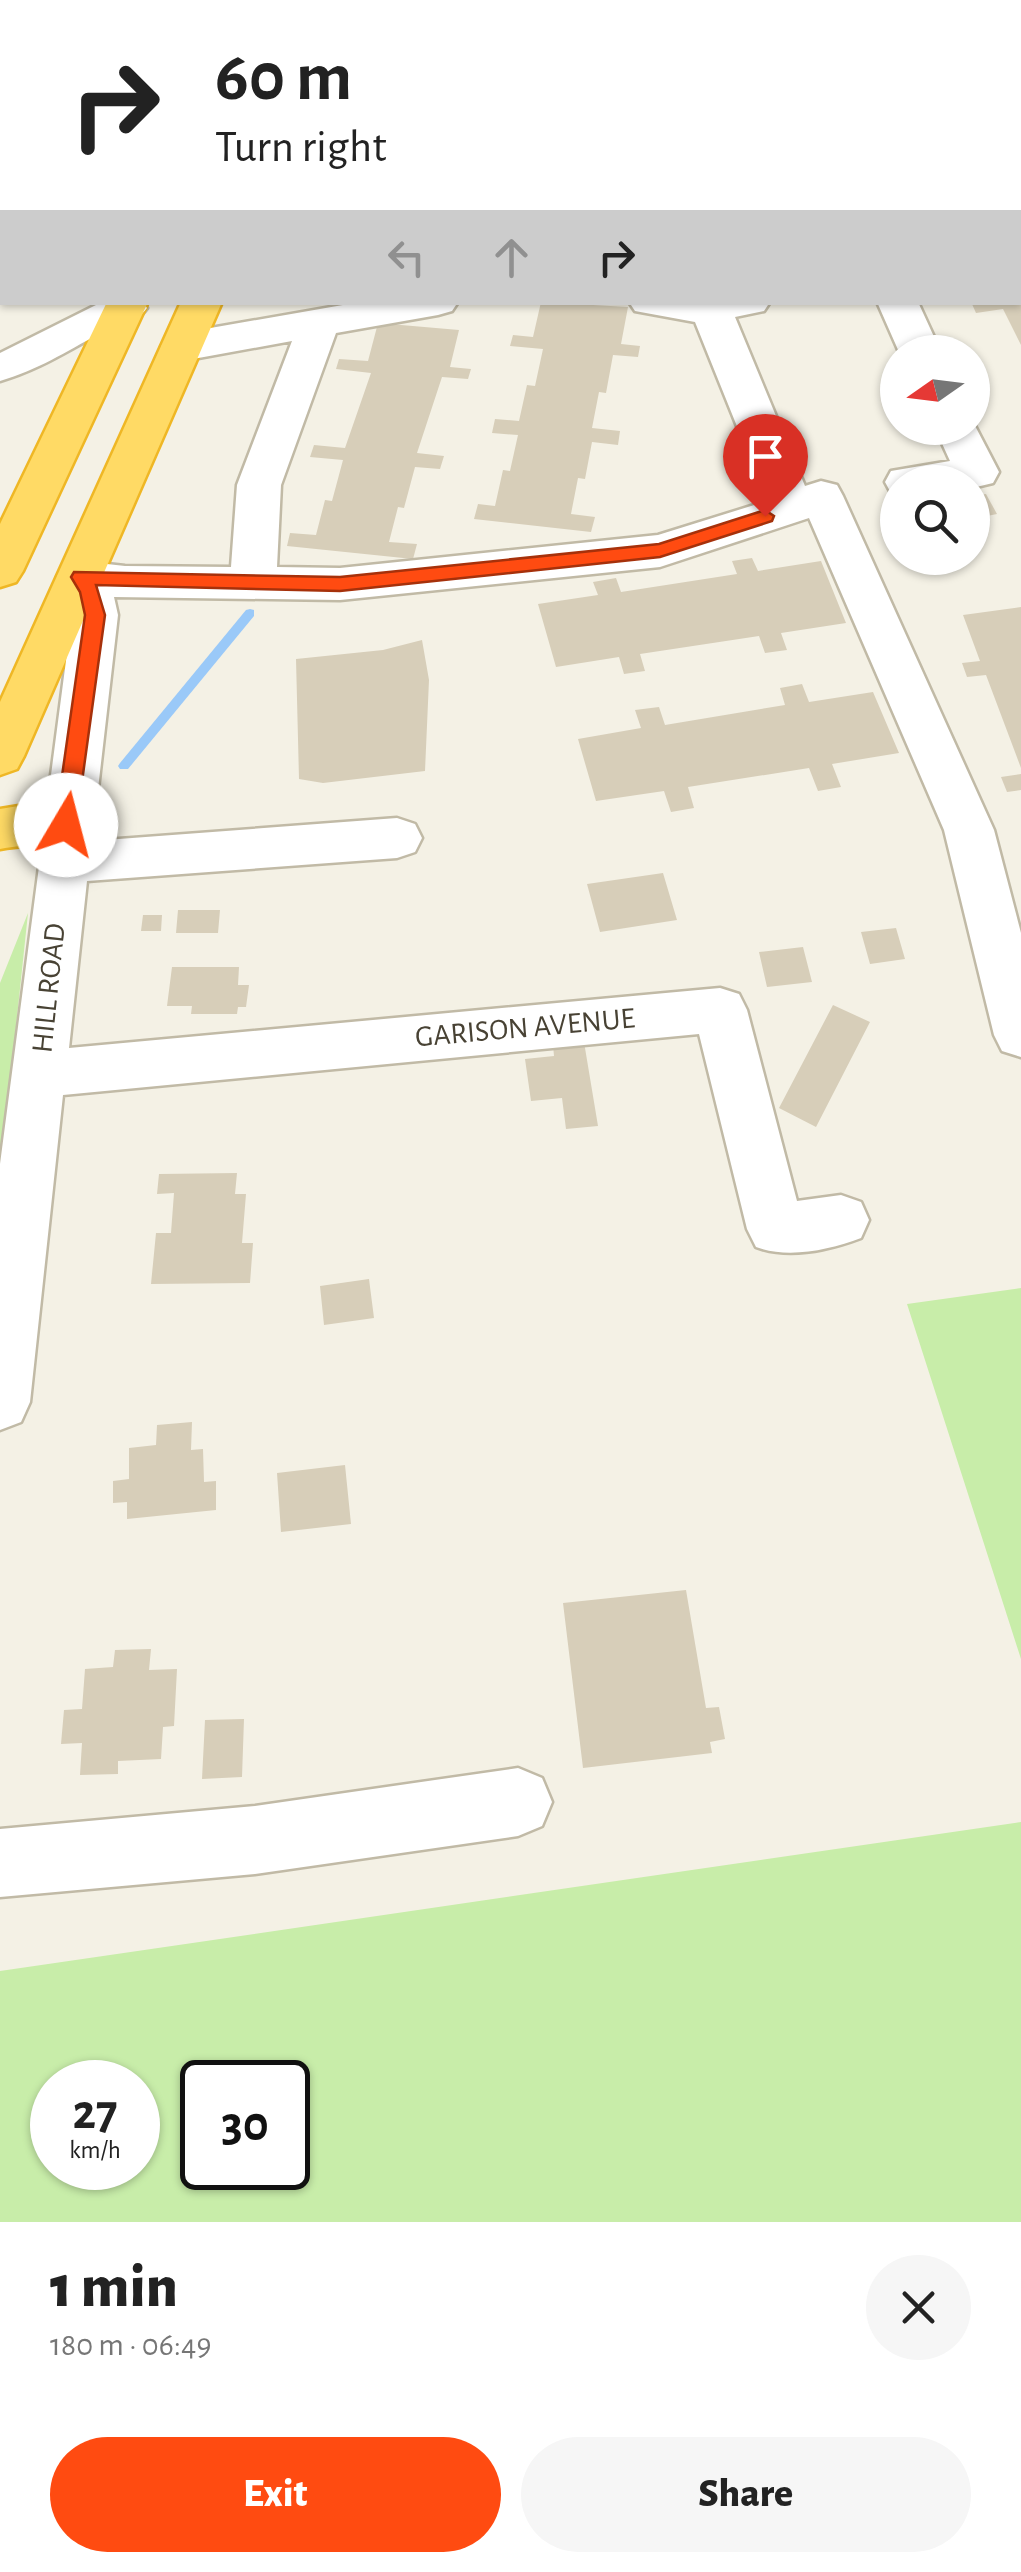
<!DOCTYPE html>
<html lang="en">
<head>
<meta charset="utf-8">
<style>
	:root { --surface:#fff; --page:#f6f6f6; --text:#222; --muted:#767676; --accent:#ff4b11 }
	body { margin:0; font-family:"Alegreya Sans",sans-serif; background:var(--page); color:var(--text); height:100vh; display:flex; flex-direction:column; font-size:38px; white-space:nowrap }
	* { box-sizing:border-box; margin:0 }
	p { font-size:32px; color:var(--muted) }
	.icon { flex:none; width:55px; height:55px; fill:none; stroke:currentColor; stroke-width:2; stroke-linecap:round; stroke-linejoin:round }
	.map { position:relative; height:2222px; overflow:hidden }
	.side { display:flex; flex-direction:column; background:var(--surface); flex:1 }
	.side>* { flex:none }
	.banner { position:absolute; left:0px; top:0px; width:1022px; height:305px; box-shadow:0 2px 8px #0004; background:#fff; color:var(--text); overflow:hidden }
	.needle { width:65px; rotate:256deg }
	.controls { position:absolute; left:880px; top:335px; display:grid; gap:20px }
	.controls a { display:grid; place-items:center; width:110px; height:110px; border-radius:50%; background:var(--surface); box-shadow:0 2px 8px #0004; font-size:50px }
	.speed { position:absolute; left:30px; top:2060px; display:flex; gap:20px; font-size:50px; font-weight:700; text-align:center }
	.speed>* { display:grid; place-content:center; width:130px; height:130px; border-radius:50%; background:var(--surface); box-shadow:0 2px 8px #0004; line-height:1 }
	.speed small { font-size:25px; font-weight:400 }
	.speed .limit { border:5px solid #111; border-radius:15px; background:#fff; color:#111 }
	.pin { position:absolute; display:grid; place-items:center; width:85px; height:85px; color:#fff; margin:-102px -42px; border-radius:50% 50% 50% 0; rotate:-45deg; box-shadow:0 0 10px #0007 }
	.pin .icon { rotate:45deg }
	.me { position:absolute; width:110px; margin:-55px; rotate:8deg; stroke-linejoin:round; filter:drop-shadow(0 0 8px #0008) }
	.turn { display:flex; align-items:center; gap:35px; height:210px; padding:0 50px; font-size:45px }
	.turn .icon { width:130px; height:130px; stroke-width:2.5 }
	.turn b { display:block; font-size:70px; line-height:85px }
	.lanes { display:flex; align-items:center; height:95px; padding:0 50px; background:#0003; justify-content:center; gap:50px; direction:ltr }
	.lanes .off { opacity:.35 }
	.round { display:grid; place-items:center; flex:none; width:105px; height:105px; border-radius:52px; background:var(--page) }
	.summary { display:flex; align-items:center; justify-content:space-between; height:170px; padding:0 50px }
	h1 { font-size:60px; font-weight:800; line-height:75px }
	.action { display:flex; gap:20px; margin-top:auto; padding:20px 50px }
	.action a { flex:1; height:115px; border-radius:60px; background:var(--accent); color:#fff; font-size:40px; font-weight:800; line-height:115px; text-align:center }
	.action a+a { background:var(--page); color:var(--text) }
	.map>svg:first-child { display:block }
	.commercial { fill:#f9ebcd }
	.green { fill:#c8eda9; fill-rule:evenodd }
	.lines { fill:none; stroke-linecap:round; stroke-linejoin:round }
	.stream { fill:#9ac9f8; fill-rule:evenodd }
	.building { fill:#d7ceb9 }
	.minor-casing { stroke:#c1baa6; stroke-width:5 }
	.highway-casing { stroke:#efb725; stroke-width:5 }
	.minor { fill:#fff; fill-rule:evenodd }
	.highway { fill:#ffda65; fill-rule:evenodd }
	.route { fill:#ff4b11; stroke:#a6310b; stroke-width:2.5 }
	.labels { text-anchor:middle; dominant-baseline:central; stroke-width:10; stroke-linejoin:round; paint-order:stroke }
	.street-label { font-size:30px; fill:#484234; stroke:#fff }
</style>
</head>
<body>
<div class="map">
<svg width="1021" height="2222" viewBox="0 0 1021 2222">
	<rect width="100%" height="100%" fill="#f4f1e5"/>
	<path class="commercial" d="M555,0H1021V121L1020,2H550Z"/>
	<path class="green" d="M28,913L0,1178V983Z
		M1021,1288V1659L907,1304Z
		M1021,1822V2222H0V1971ZM52,2082H138V2168H52ZM202,2082H288V2168H202Z"/>
	<g class="lines">
		<path class="stream" d="M250,609L254,610V616L128,769H120L118,766L120,763L246,610Z"/>
	</g>
	<path class="building" d="M541,302L628,307L621,344L640,346L638,357L613,355L606,393L599,392L592,428L620,431L618,445L592,442L585,479L578,478L571,514L595,517L591,532L474,519L478,504L495,506L503,470L510,471L518,435L492,433L495,419L519,421L527,385L535,386L543,349L510,346L513,335L533,337Z
		M982,302H1021V345L1003,309L976,313L972,304Z
		M378,323L459,330L450,367L471,369L468,379L442,377L417,453L444,456L440,469L415,467L404,508L398,507L389,542L417,544L413,559L287,546L290,533L316,535L325,500L332,501L343,460L310,457L314,445L345,448L371,373L336,369L339,359L368,361Z
		M986,494L997,514L972,519V496Z
		M752,558L758,571L821,561L846,623L781,633L787,650L765,653L759,636L640,654L645,671L624,674L619,657L556,667L538,604L598,595L593,582L616,578L621,592L737,574L732,561Z
		M1021,607V768L986,675L967,677L962,663L980,661L963,615Z
		M422,640L429,680L425,771L323,783L299,779L296,659L383,650Z
		M802,684L809,702L873,692L899,753L832,764L841,787L818,791L809,768L688,787L694,808L671,812L664,791L596,801L578,739L641,728L635,710L659,707L665,725L785,705L780,688Z
		M1021,774V790L1007,792L1001,777Z
		M663,873L677,920L600,932L587,884Z
		M178,910H220L218,933H176Z
		M143,915H162L161,931H141Z
		M896,928L905,959L870,964L861,932Z
		M803,947L812,982L767,987L759,952Z
		M172,967H239L238,985H249L246,1007H238L237,1014H191L192,1006H167Z
		M833,1005L870,1022L816,1127L779,1108Z
		M584,1042L598,1126L566,1129L562,1098L531,1101L525,1059L554,1056L553,1045Z
		M237,1173L235,1194H246L242,1243H253L250,1283L151,1284L156,1233H171L174,1193L157,1194L159,1174Z
		M369,1279L374,1318L324,1325L320,1286Z
		M192,1422L191,1450L203,1449L204,1482L216,1481V1510L127,1519V1502L113,1503V1481L129,1479V1448L156,1445L157,1425Z
		M345,1465L351,1524L281,1532L277,1473Z
		M686,1590L706,1708L719,1707L725,1739L710,1742L712,1753L583,1768L563,1603Z
		M151,1649L149,1670L177,1669L174,1726L163,1727L161,1759L118,1761V1774L80,1775L82,1743L61,1744L64,1710L82,1709L85,1669L113,1667L115,1650Z
		M244,1719L242,1777L202,1779L205,1720Z"/>
	<g class="lines">
		<defs>
			<path id="minor" d="M174,0H210V2H175Z
				M1020,113H1021V135H1020Z
				M1020,175H1021V201H1020Z
				M2,187V211L0,212V188Z
				M1020,217H1021V241H1020Z
				M102,302H143L147,308C136,324 116,325 99,334C65,352 38,370 0,381V353Z
				M360,302H458L452,311L438,315L336,333L281,485L277,567L340,568L658,535L767,501L695,322L635,311L629,302H770L764,311L735,317L805,486L821,481L837,485L843,496L994,830L1021,933V1057L1002,1051L994,1035L944,830L809,518L660,567L340,600L114,597L118,615L92,841L397,818L415,824L422,838L415,852L397,858L87,881L69,1048L720,988L739,994L747,1010L797,1201L841,1195L861,1202L869,1220L861,1238C829,1250 788,1259 756,1247L747,1229L699,1034L63,1095L30,1402L21,1422L0,1430V1164L72,615L68,594L57,577L64,565L80,561L125,566L231,567L237,485L292,341L182,361L167,357L161,347L167,337L182,333Z
				M877,302H918L941,352H899Z
				M972,420L999,472L993,483L972,488V482H898V494L891,493L885,482L891,471L950,461L935,428H972Z
				M518,1768L542,1778L552,1802L542,1826L518,1836L255,1874L0,1897V1829L255,1806Z"/>
			<path id="highway" d="M107,302H148L23,571L16,582L0,587V524Z
				M181,302H222L24,756L17,769L0,775V702Z
				M37,803L84,811L91,825L84,839C59,847 28,843 0,849V809Z"/>
		</defs>
		<use href="#minor" class="minor-casing"/>
		<use href="#highway" class="highway-casing"/>
		<use href="#minor" class="minor"/>
		<use href="#highway" class="highway"/>
	</g>
	<path class="route" d="M765,510L774,516L772,521L660,557L340,591L96,585L105,615L76,825L66,833L55,825L85,615L80,592L71,577L74,572L340,577L659,544Z"/>
	<g class="labels">
		<g class="street-label">
			<text transform="translate(49 988) rotate(-84)">HILL ROAD</text>
			<text transform="translate(525 1028) rotate(-5)">GARISON AVENUE</text>
		</g>
	</g>
</svg>
<div class="controls">
<a><svg class="needle" viewBox="-14 -14 28 28"><path d="M0-13l5 13h-10z" fill="#e53935"/><path d="M0 13l5-13h-10z" fill="#767676"/></svg></a>
<a><svg class="icon" aria-label="search" viewBox="0 0 24 24"><circle cx="10" cy="10" r="6"/><path d="M15 15l6 6"/></svg></a>
</div>
<div class="speed"><div>27<small>km/h</small></div><div class="limit">30</div></div>
<div class="pin" style="left:765px;top:516px;background:#d93025"><svg class="icon" aria-label="arrive" viewBox="0 0 24 24"><path d="M6 21V4h12l-3 4 3 4H6"/></svg></div>
<svg class="me" style="left:66px;top:825px" viewBox="-20 -20 40 40"><circle r="19" fill="#fff"/><path d="M0-13L10 11 0 6-10 11z" fill="#ff4b11"/></svg>
<div class="banner">
<div class="turn"><svg class="icon" aria-label="right" viewBox="0 0 24 24"><path d="M7 20v-9h11M14 6l5 5-5 5"/></svg><div><b>60 m</b>Turn right</div></div>
<div class="lanes"><svg class="icon off" aria-label="left" viewBox="0 0 24 24"><path d="M17 20v-9H6M10 6l-5 5 5 5"/></svg><svg class="icon off" aria-label="ahead" viewBox="0 0 24 24"><path d="M12 20V5M6 11l6-6 6 6"/></svg><svg class="icon" aria-label="right" viewBox="0 0 24 24"><path d="M7 20v-9h11M14 6l5 5-5 5"/></svg></div>
</div>
</div>
<section class="side">
<div class="summary"><div><h1>1 min</h1><p>180 m · 06:49</p></div><a class="round"><svg class="icon" aria-label="close" viewBox="0 0 24 24"><path d="M6 6l12 12M18 6L6 18"/></svg></a></div>
<div class="action"><a>Exit</a><a>Share</a></div>
</section>
</body>
</html>
